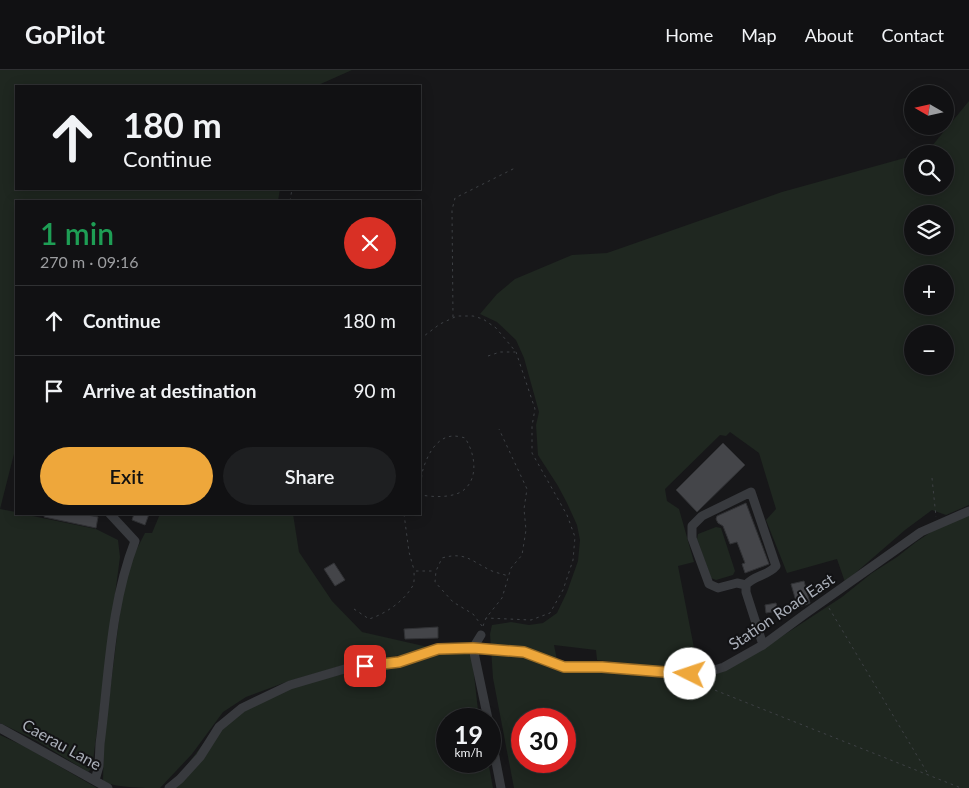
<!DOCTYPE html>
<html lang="en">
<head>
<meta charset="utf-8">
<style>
	:root { --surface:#111113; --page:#1e1f21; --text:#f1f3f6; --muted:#9c9da0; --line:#303133; --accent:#eea73b }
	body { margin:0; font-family:Lato,sans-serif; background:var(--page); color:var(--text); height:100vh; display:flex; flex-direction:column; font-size:19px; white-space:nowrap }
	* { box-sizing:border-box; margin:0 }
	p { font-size:16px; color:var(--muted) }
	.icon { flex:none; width:28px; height:28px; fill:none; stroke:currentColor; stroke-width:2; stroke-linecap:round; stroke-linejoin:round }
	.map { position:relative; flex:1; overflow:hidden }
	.sheet { position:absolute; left:15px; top:130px; width:406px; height:315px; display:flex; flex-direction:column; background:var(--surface); border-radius:0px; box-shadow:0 2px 12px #0003,0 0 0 1px var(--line) }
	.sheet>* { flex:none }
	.top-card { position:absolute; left:15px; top:15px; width:406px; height:105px; border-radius:0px; box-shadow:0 2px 12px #0003,0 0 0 1px var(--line); background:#111113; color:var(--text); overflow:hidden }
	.needle { width:32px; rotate:279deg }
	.controls { position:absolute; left:904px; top:15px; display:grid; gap:10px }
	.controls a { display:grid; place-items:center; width:50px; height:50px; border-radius:50%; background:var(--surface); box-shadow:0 2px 12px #0003,0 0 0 1px var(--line); font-size:25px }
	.speed { position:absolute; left:436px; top:638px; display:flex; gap:10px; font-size:25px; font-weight:700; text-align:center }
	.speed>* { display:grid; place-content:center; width:65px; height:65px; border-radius:50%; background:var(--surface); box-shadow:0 2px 12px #0003,0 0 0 1px var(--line); line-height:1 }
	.speed small { font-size:12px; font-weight:400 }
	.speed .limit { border:8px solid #d22; background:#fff; color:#111 }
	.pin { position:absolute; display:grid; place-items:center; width:42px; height:42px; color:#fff; margin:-21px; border-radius:10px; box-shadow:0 2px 8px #0006 }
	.me { position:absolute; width:55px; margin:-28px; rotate:274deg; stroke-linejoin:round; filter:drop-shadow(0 0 4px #0008) }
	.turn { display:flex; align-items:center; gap:18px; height:105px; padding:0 25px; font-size:22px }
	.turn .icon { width:65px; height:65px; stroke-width:2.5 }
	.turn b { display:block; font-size:35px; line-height:42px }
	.round { display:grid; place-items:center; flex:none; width:52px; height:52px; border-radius:26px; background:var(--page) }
	.summary { display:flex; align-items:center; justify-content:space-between; height:85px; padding:0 25px }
	h1 { font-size:30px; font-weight:600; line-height:38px; color:#1e9e55 }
	.button { display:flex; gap:10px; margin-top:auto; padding:10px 25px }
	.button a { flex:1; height:58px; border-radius:30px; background:var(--accent); color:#111; font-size:20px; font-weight:600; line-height:58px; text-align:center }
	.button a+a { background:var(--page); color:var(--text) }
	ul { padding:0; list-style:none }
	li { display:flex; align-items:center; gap:15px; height:70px; padding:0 25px; border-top:1px solid var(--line) }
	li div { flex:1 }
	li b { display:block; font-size:19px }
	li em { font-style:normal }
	header { display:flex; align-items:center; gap:30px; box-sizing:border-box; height:70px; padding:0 25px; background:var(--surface); border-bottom:1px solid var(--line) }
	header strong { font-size:24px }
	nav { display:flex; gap:28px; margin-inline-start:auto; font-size:18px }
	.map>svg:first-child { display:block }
	.green { fill:#1f2720; fill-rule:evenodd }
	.building { fill:#444549; stroke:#313235 }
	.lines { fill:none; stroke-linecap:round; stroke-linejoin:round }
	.path { stroke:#3e4145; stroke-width:1; stroke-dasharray:2.5 4; stroke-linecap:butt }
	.minor { stroke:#383a3e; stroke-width:9 }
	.route-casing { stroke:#9b6d26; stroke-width:12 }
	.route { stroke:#eea73b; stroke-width:9 }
	.labels { text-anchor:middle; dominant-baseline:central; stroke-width:4; stroke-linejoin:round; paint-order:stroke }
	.street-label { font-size:16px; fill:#aaafb9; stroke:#121214 }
</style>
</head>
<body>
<header>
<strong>GoPilot</strong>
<nav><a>Home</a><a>Map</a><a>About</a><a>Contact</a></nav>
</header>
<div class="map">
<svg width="969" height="718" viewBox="0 0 969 718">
	<rect width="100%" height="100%" fill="#171719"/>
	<path class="green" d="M0,0H352L316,16H16V119H280L278,131H16V376L0,439L16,442V444H23L96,459L118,470L120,487L92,698L88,702L37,671L0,653Z
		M969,31V435L946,445L932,440L905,460L845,512L837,489L787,503L766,450L776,439L759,383L730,362L726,366L720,365L665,419L667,431L679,439L694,492L678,496L697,593L681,599L597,590L596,580L554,575L559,600L623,601L705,607L764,578L842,527L872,503L897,487L916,472L940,456L969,444V718H514L493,608L490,564L492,555L511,552L529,555L543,553L557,543L567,522L578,491L580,470L577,455L567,433L558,416L538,385L536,355L539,342L524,288L516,270L497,252L480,244L497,224L515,209L572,185L607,183L782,122L912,86V116H945V84H920L927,82ZM912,144H945V176H912ZM912,204H945V236H912ZM912,264H945V296H912ZM522,649H565V691H522Z
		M160,444H293L299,482L332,531L362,562L428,577L402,585L351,593L289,611L246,627L223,642L192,684L160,718C146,718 110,718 103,710L104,669L125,502L145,463H152Z
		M716,457L721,458L735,501L733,505L716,510L711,508L697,469L698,464Z
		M465,581L472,587L479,649H448V691H488L493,718H167L174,712L213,661L272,622L424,583Z
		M0,665L26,677L97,718H0Z"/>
	<path class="building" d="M723,373L745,395L697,442L676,420Z
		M746,433L769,494L745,503L742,494L745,493L737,472L730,474L723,456L718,453L716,449L717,446Z
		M45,444H82L98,447L96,458L44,447Z
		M134,444H149L145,455L132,450Z
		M334,493L345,510L335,516L324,499Z
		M804,511L810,533L798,538L791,514Z
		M776,533L778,541L766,543L765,535Z
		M438,557V568L405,569L404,559Z"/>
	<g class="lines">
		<path class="path" d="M290,131L292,119
			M453,247L452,140L455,128L515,98
			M420,269L440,254L457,246H473L483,249L496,258L516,282L535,339L532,356V383L567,445L575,467L573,490L563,520L550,543L531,550L486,548
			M488,286L500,282H515
			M932,408L936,447
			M420,427C422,419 421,411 422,403C426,388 435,367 453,366C457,366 462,367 465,368C475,383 480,410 461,422C449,428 433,427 421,425
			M404,444L409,482L414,500
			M829,538L928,704
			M354,539L369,549C385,544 403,532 412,517C415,513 414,506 414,501H435
			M482,556L473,544L453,532L435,512L436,501L442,488C466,481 472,492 492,501C497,503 503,504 508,506
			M483,556L486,548L502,528L511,498L522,485L526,460L524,439L527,419L499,359
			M697,613L961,718"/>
		<path class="minor" d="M746,515L737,513L718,518L709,514L692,468V456L702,446L751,422L776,496C768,506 754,505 746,515V522L763,575
			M481,565L473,578L488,649
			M0,658L108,718
			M490,661L501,718
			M95,710L99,696L100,674C109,606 110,535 135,471L110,444
			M169,718L180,709L200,687L219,657L242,638L290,615L348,598L399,592L438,579L473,578L524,582L564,597H602L690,604L705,603L724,597L763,575L805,544L921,462L969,441"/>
	</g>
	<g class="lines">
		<defs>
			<path id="route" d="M365,596L399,592L438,579L473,578L524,582L564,597H602L690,604"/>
		</defs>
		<use href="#route" class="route-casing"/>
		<use href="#route" class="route"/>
	</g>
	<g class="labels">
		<g class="street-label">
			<text transform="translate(781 541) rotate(-34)">Station Road East</text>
			<text transform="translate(62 674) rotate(29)">Caerau Lane</text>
		</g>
	</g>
</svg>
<div class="controls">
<a><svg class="needle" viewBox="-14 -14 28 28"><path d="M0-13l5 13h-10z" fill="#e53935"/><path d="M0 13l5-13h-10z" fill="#9c9da0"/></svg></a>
<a><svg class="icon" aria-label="search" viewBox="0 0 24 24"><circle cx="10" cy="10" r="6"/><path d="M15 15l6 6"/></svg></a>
<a><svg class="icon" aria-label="layers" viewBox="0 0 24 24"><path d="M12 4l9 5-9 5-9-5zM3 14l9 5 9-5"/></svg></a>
<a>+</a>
<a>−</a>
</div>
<div class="speed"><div>19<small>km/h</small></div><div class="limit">30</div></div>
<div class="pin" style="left:365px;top:596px;background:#d93025"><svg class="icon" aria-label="arrive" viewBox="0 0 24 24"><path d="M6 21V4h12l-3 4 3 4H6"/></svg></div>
<svg class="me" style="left:690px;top:604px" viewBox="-20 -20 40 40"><circle r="19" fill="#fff"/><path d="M0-13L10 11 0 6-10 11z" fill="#eea73b"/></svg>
<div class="top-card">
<div class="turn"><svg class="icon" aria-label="ahead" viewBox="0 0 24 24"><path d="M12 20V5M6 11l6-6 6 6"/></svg><div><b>180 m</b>Continue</div></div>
</div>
<section class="sheet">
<div class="summary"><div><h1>1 min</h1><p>270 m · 09:16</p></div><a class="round" style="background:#d93025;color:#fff"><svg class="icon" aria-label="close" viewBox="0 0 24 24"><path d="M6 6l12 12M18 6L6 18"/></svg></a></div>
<ul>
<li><svg class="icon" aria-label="ahead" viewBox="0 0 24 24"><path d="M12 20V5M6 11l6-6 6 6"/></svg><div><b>Continue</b></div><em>180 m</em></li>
<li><svg class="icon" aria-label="arrive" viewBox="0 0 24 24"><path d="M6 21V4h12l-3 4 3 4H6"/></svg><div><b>Arrive at destination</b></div><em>90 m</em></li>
</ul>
<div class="button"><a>Exit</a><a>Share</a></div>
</section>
</div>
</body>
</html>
